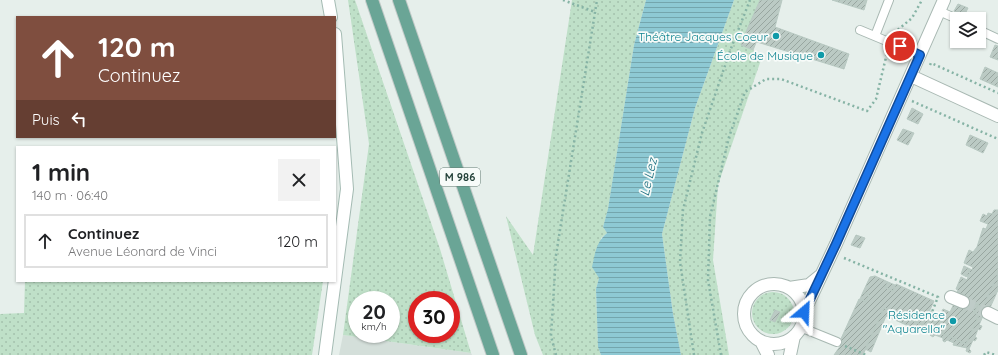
<!DOCTYPE html>
<html lang="fr">
<head>
<meta charset="utf-8">
<style>
	:root { --surface:#fff; --page:#f2f2f2; --text:#202124; --muted:#757577; --line:#e0e0e0 }
	body { margin:0; font-family:Quicksand,sans-serif; background:var(--page); color:var(--text); height:100vh; display:flex; flex-direction:column; font-size:15px; white-space:nowrap }
	* { box-sizing:border-box; margin:0 }
	p { font-size:13px; color:var(--muted) }
	.icon { flex:none; width:22px; height:22px; fill:none; stroke:currentColor; stroke-width:2; stroke-linecap:round; stroke-linejoin:round }
	.map { position:relative; flex:1; overflow:hidden }
	.sheet { position:absolute; left:16px; top:146px; width:320px; height:136px; display:flex; flex-direction:column; background:var(--surface); border-radius:0px; box-shadow:0 1px 3px #0004 }
	.sheet>* { flex:none }
	.top-card { position:absolute; left:16px; top:16px; width:320px; height:122px; border-radius:0px; box-shadow:0 1px 3px #0004; background:#7f4e3f; color:#fff; overflow:hidden }
	.tools { position:absolute; left:950px; top:12px; display:grid; gap:8px }
	.tools a { display:grid; place-items:center; width:36px; height:36px; border-radius:0px; background:var(--surface); box-shadow:0 1px 3px #0004; font-size:20px }
	.speed { position:absolute; left:348px; top:291px; display:flex; gap:8px; font-size:20px; font-weight:700; text-align:center }
	.speed>* { display:grid; place-content:center; width:52px; height:52px; border-radius:50%; background:var(--surface); box-shadow:0 1px 3px #0004; line-height:1 }
	.speed small { font-size:10px; font-weight:400 }
	.speed .limit { border:6px solid #d22; background:#fff; color:#111 }
	.pin { position:absolute; display:grid; place-items:center; width:34px; height:34px; color:#fff; margin:-17px; border:2px solid #fff; border-radius:50%; box-shadow:0 1px 4px #0007 }
	.me { position:absolute; width:44px; margin:-22px; rotate:26deg; stroke-linejoin:round; filter:drop-shadow(0 0 3px #0008) }
	.turn { display:flex; align-items:center; gap:14px; height:84px; padding:0 16px; font-size:18px }
	.turn .icon { width:52px; height:52px; stroke-width:2.5 }
	.turn b { display:block; font-size:28px; line-height:34px }
	.then { display:flex; align-items:center; height:38px; padding:0 16px; background:#0003; gap:8px; font-size:15px }
	.round { display:grid; place-items:center; flex:none; width:42px; height:42px; border-radius:0px; background:var(--page) }
	.head { display:flex; align-items:center; justify-content:space-between; height:68px; padding:0 16px }
	h1 { font-size:24px; font-weight:700; line-height:30px }
	ul { padding:0; list-style:none }
	li { display:flex; align-items:center; gap:12px; height:54px; margin:0 8px 6px; padding:0 8px; border:2px solid var(--line); border-radius:0px }
	li div { flex:1 }
	li b { display:block; font-size:15px }
	li em { font-style:normal }
	.map>svg:first-child { display:block }
	.built { fill:#d4dfda }
	.grass { fill:url(#grass-dots); fill-rule:evenodd }
	.water { fill:url(#water-rules) }
	.building { fill:url(#building-hatch); stroke:#b8c9c2 }
	.lines { fill:none; stroke-linecap:round; stroke-linejoin:round }
	.street-tunnel { stroke:#bfccc8; stroke-width:12; stroke-dasharray:12 6; stroke-linecap:butt }
	.lane-casing { stroke:#a8b8b2; stroke-width:10 }
	.street-casing { stroke:#a8b8b2; stroke-width:14 }
	.secondary-casing { stroke:#a4bbb3; stroke-width:14 }
	.primary-casing { stroke:#c2cac8; stroke-width:14 }
	.path { stroke:#86b3a5; stroke-width:2.5; stroke-dasharray:2 3; stroke-linecap:butt }
	.lane { stroke:#fff; stroke-width:8 }
	.street { stroke:#fff; stroke-width:12 }
	.secondary { stroke:#fff; stroke-width:12 }
	.primary { stroke:#6aa596; stroke-width:12 }
	.route-casing { stroke:#114b97; stroke-width:10 }
	.route { stroke:#1a73e8; stroke-width:7 }
	.culture-dot { fill:#0f9aa8; stroke:#f7fbf9; stroke-width:1.5 }
	.labels { text-anchor:middle; dominant-baseline:central; stroke-width:3.5; stroke-linejoin:round; paint-order:stroke }
	.shield { fill:#f7fbf9; stroke:#637a73; stroke-width:1 }
	.shield-label { font-size:11px; font-weight:bold; fill:#24423a }
	.culture-label { font-size:12px; fill:#0d838f; stroke:#f7fbf9; text-anchor:end }
	.water-label { font-size:13px; font-style:italic; fill:#1c6f80; stroke:#f7fbf9 }
</style>
</head>
<body>
<div class="map">
<svg width="998" height="355" viewBox="0 0 998 355">
	<defs>
		<pattern id="grass-dots" width="8" height="8" patternUnits="userSpaceOnUse"><rect width="8" height="8" fill="#bfe0c8"/><path d="M2 2h.1M6 6h.1" fill="none" stroke="#a4c1ad" stroke-width="1.8" stroke-linecap="round"/></pattern>
		<pattern id="water-rules" width="6" height="5" patternUnits="userSpaceOnUse"><rect width="6" height="5" fill="#8ec9d4"/><path d="M0 2.5h6" fill="none" stroke="#74a5ad"/></pattern>
		<pattern id="building-hatch" width="6" height="6" patternUnits="userSpaceOnUse"><rect width="6" height="6" fill="#bbcac4"/><path d="M-1 1l2-2M0 6l6-6M5 7l2-2" fill="none" stroke="#98a6a0"/></pattern>
	</defs>
	<rect width="100%" height="100%" fill="#e6efeb"/>
	<path class="built" d="M343,335L471,353L472,355H339Z"/>
	<path class="grass" d="M348,0H355L440,249L471,353L343,335L369,144ZM357,300H391V334H357ZM417,300H451V334H417Z
		M572,0H646L634,45L608,210L603,227L607,233L601,238L599,278L596,289L598,346L601,355H543L535,335L506,216L533,255Z
		M734,0H760L741,45L753,50L762,57L718,185L713,260L729,355H681L673,314L662,234L695,108Z
		M25,281H323L312,355H0V314L24,313Z
		M752 313a21 21 0 1 1 42 0a21 21 0 1 1-42 0Z"/>
	<path class="water" d="M646,0H734L695,108L662,234L673,314L681,355H601L598,347L596,289L599,278L592,267C595,254 596,242 607,233L603,227L608,209L634,45Z"/>
	<path class="building" d="M760,0H782L775,27L849,54L844,69L757,42L758,38L745,34Z
		M832,0H867L864,10Z
		M958,4L968,8L964,16L954,11Z
		M745,34L758,38L753,50L741,45Z
		M995,45L998,46V60L990,57Z
		M985,67L998,73V87L980,79Z
		M912,108L923,114L918,124L907,119Z
		M903,129L914,133L908,145L897,140Z
		M970,135L988,143L983,153L966,145Z
		M994,210H998V274L983,307L956,295L958,290L956,289L961,277L967,280L968,277L965,276L970,274L968,268L972,270L973,267L964,263L969,250L973,252L977,247L983,228L986,229L988,224L980,221L983,214L987,216L988,213L992,214Z
		M856,235L865,238L860,248L851,245Z
		M964,266L968,268L970,274L965,276L961,274Z
		M998,274V290L989,310L983,307Z
		M875,276L888,282L885,287L893,291L896,284L934,301L923,325L884,308L863,355H834L843,342L840,341L859,299L866,302L869,295L863,292L870,277Z
		M888,282L895,285L893,291L885,287Z
		M863,292L869,295L866,302L860,299Z
		M964,298L978,305L975,311L964,306Z
		M954,304H958L975,311L974,313L979,315L966,344L928,327L934,313L940,315L943,309L950,312Z
		M978,305L989,310L983,316L974,313Z
		M884,308L923,325L920,331L886,316L871,352L865,349Z
		M775,310L780,312L775,322L770,320Z
		M930,311L934,313L928,327L966,344L979,315L983,316L979,325L982,326L980,330L978,329L975,337L977,338L975,341L973,340L969,349L971,351L970,353L966,351L967,348L953,345L954,343L947,340L945,342L943,341V338L935,335L933,337L930,335L931,333L921,329Z"/>
	<g class="lines">
		<path class="street-tunnel" d="M963,302L988,313"/>
		<defs>
			<path id="lane" d="M939,11L957,19
				M860,30L920,55
				M979,30L998,39
				M875,36L889,0
				M800,327L837,342"/>
			<path id="street" d="M911,76L998,116
				M744 314a30 30 0 1 1 60 0a30 30 0 1 1-60 0Z
				M789,288L809,285L820,276
				M951,297L963,302
				M804,312L836,244L944,0
				M988,313L998,318
				M761,341L768,355
				M790,355L794,336"/>
			<path id="secondary" d="M328,0L331,17
				M325,355L347,189L335,34"/>
			<path id="primary" d="M372,0L493,355
				M399,0L521,355"/>
		</defs>
		<use href="#lane" class="lane-casing"/>
		<use href="#street" class="street-casing"/>
		<use href="#secondary" class="secondary-casing"/>
		<use href="#primary" class="primary-casing"/>
		<path class="path" d="M563,0L595,12
			M894,33L912,18L922,0
			M930,65L931,63L998,93
			M912,101L998,139
			M844,258L938,297L932,312
			M845,346L866,355
			M556,355L551,336L556,255L597,0
			M694,355L680,262L683,210L702,133L730,51L750,0
			M721,355L708,280L710,217L729,137L745,92L766,79H781L867,111L876,99L887,53
			M984,355L986,352L996,355"/>
		<use href="#lane" class="lane"/>
		<use href="#street" class="street"/>
		<use href="#secondary" class="secondary"/>
		<use href="#primary" class="primary"/>
	</g>
	<g class="lines">
		<defs>
			<path id="route" d="M804,312L836,244L920,55L900,46"/>
		</defs>
		<use href="#route" class="route-casing"/>
		<use href="#route" class="route"/>
	</g>
	<g class="culture-dot">
		<circle cx="776" cy="36" r="4"/>
		<circle cx="821" cy="55" r="4"/>
		<circle cx="953" cy="321" r="4"/>
	</g>
	<g class="labels">
		<rect class="shield" x="440" y="168" width="40" height="18" rx="3"/>
		<g class="shield-label">
			<text x="460" y="177">M 986</text>
		</g>
		<g class="culture-label">
			<text x="768" y="36">Théâtre Jacques Coeur</text>
			<text x="813" y="55">École de Musique</text>
			<text x="945" y="314">Résidence<tspan x="945" dy="14">"Aquarella"</tspan></text>
		</g>
		<g class="water-label">
			<text transform="translate(648 177) rotate(-77)">Le Lez</text>
		</g>
	</g>
</svg>
<div class="tools">
<a><svg class="icon" aria-label="layers" viewBox="0 0 24 24"><path d="M12 4l9 5-9 5-9-5zM3 14l9 5 9-5"/></svg></a>
</div>
<div class="speed"><div>20<small>km/h</small></div><div class="limit">30</div></div>
<div class="pin" style="left:900px;top:46px;background:#d93025"><svg class="icon" aria-label="arrive" viewBox="0 0 24 24"><path d="M6 21V4h12l-3 4 3 4H6"/></svg></div>
<svg class="me" style="left:804px;top:312px" viewBox="-20 -20 40 40"><path d="M0-17L14 15 0 8-14 15z" fill="#1a73e8" stroke="#fff" stroke-width="4"/></svg>
<div class="top-card">
<div class="turn"><svg class="icon" aria-label="ahead" viewBox="0 0 24 24"><path d="M12 20V5M6 11l6-6 6 6"/></svg><div><b>120 m</b>Continuez</div></div>
<div class="then">Puis<svg class="icon" aria-label="left" viewBox="0 0 24 24"><path d="M17 20v-9H6M10 6l-5 5 5 5"/></svg></div>
</div>
<section class="sheet">
<div class="head"><div><h1>1 min</h1><p>140 m · 06:40</p></div><a class="round"><svg class="icon" aria-label="close" viewBox="0 0 24 24"><path d="M6 6l12 12M18 6L6 18"/></svg></a></div>
<ul>
<li><svg class="icon" aria-label="ahead" viewBox="0 0 24 24"><path d="M12 20V5M6 11l6-6 6 6"/></svg><div><b>Continuez</b><p>Avenue Léonard de Vinci</p></div><em>120 m</em></li>
</ul>
</section>
</div>
</body>
</html>
